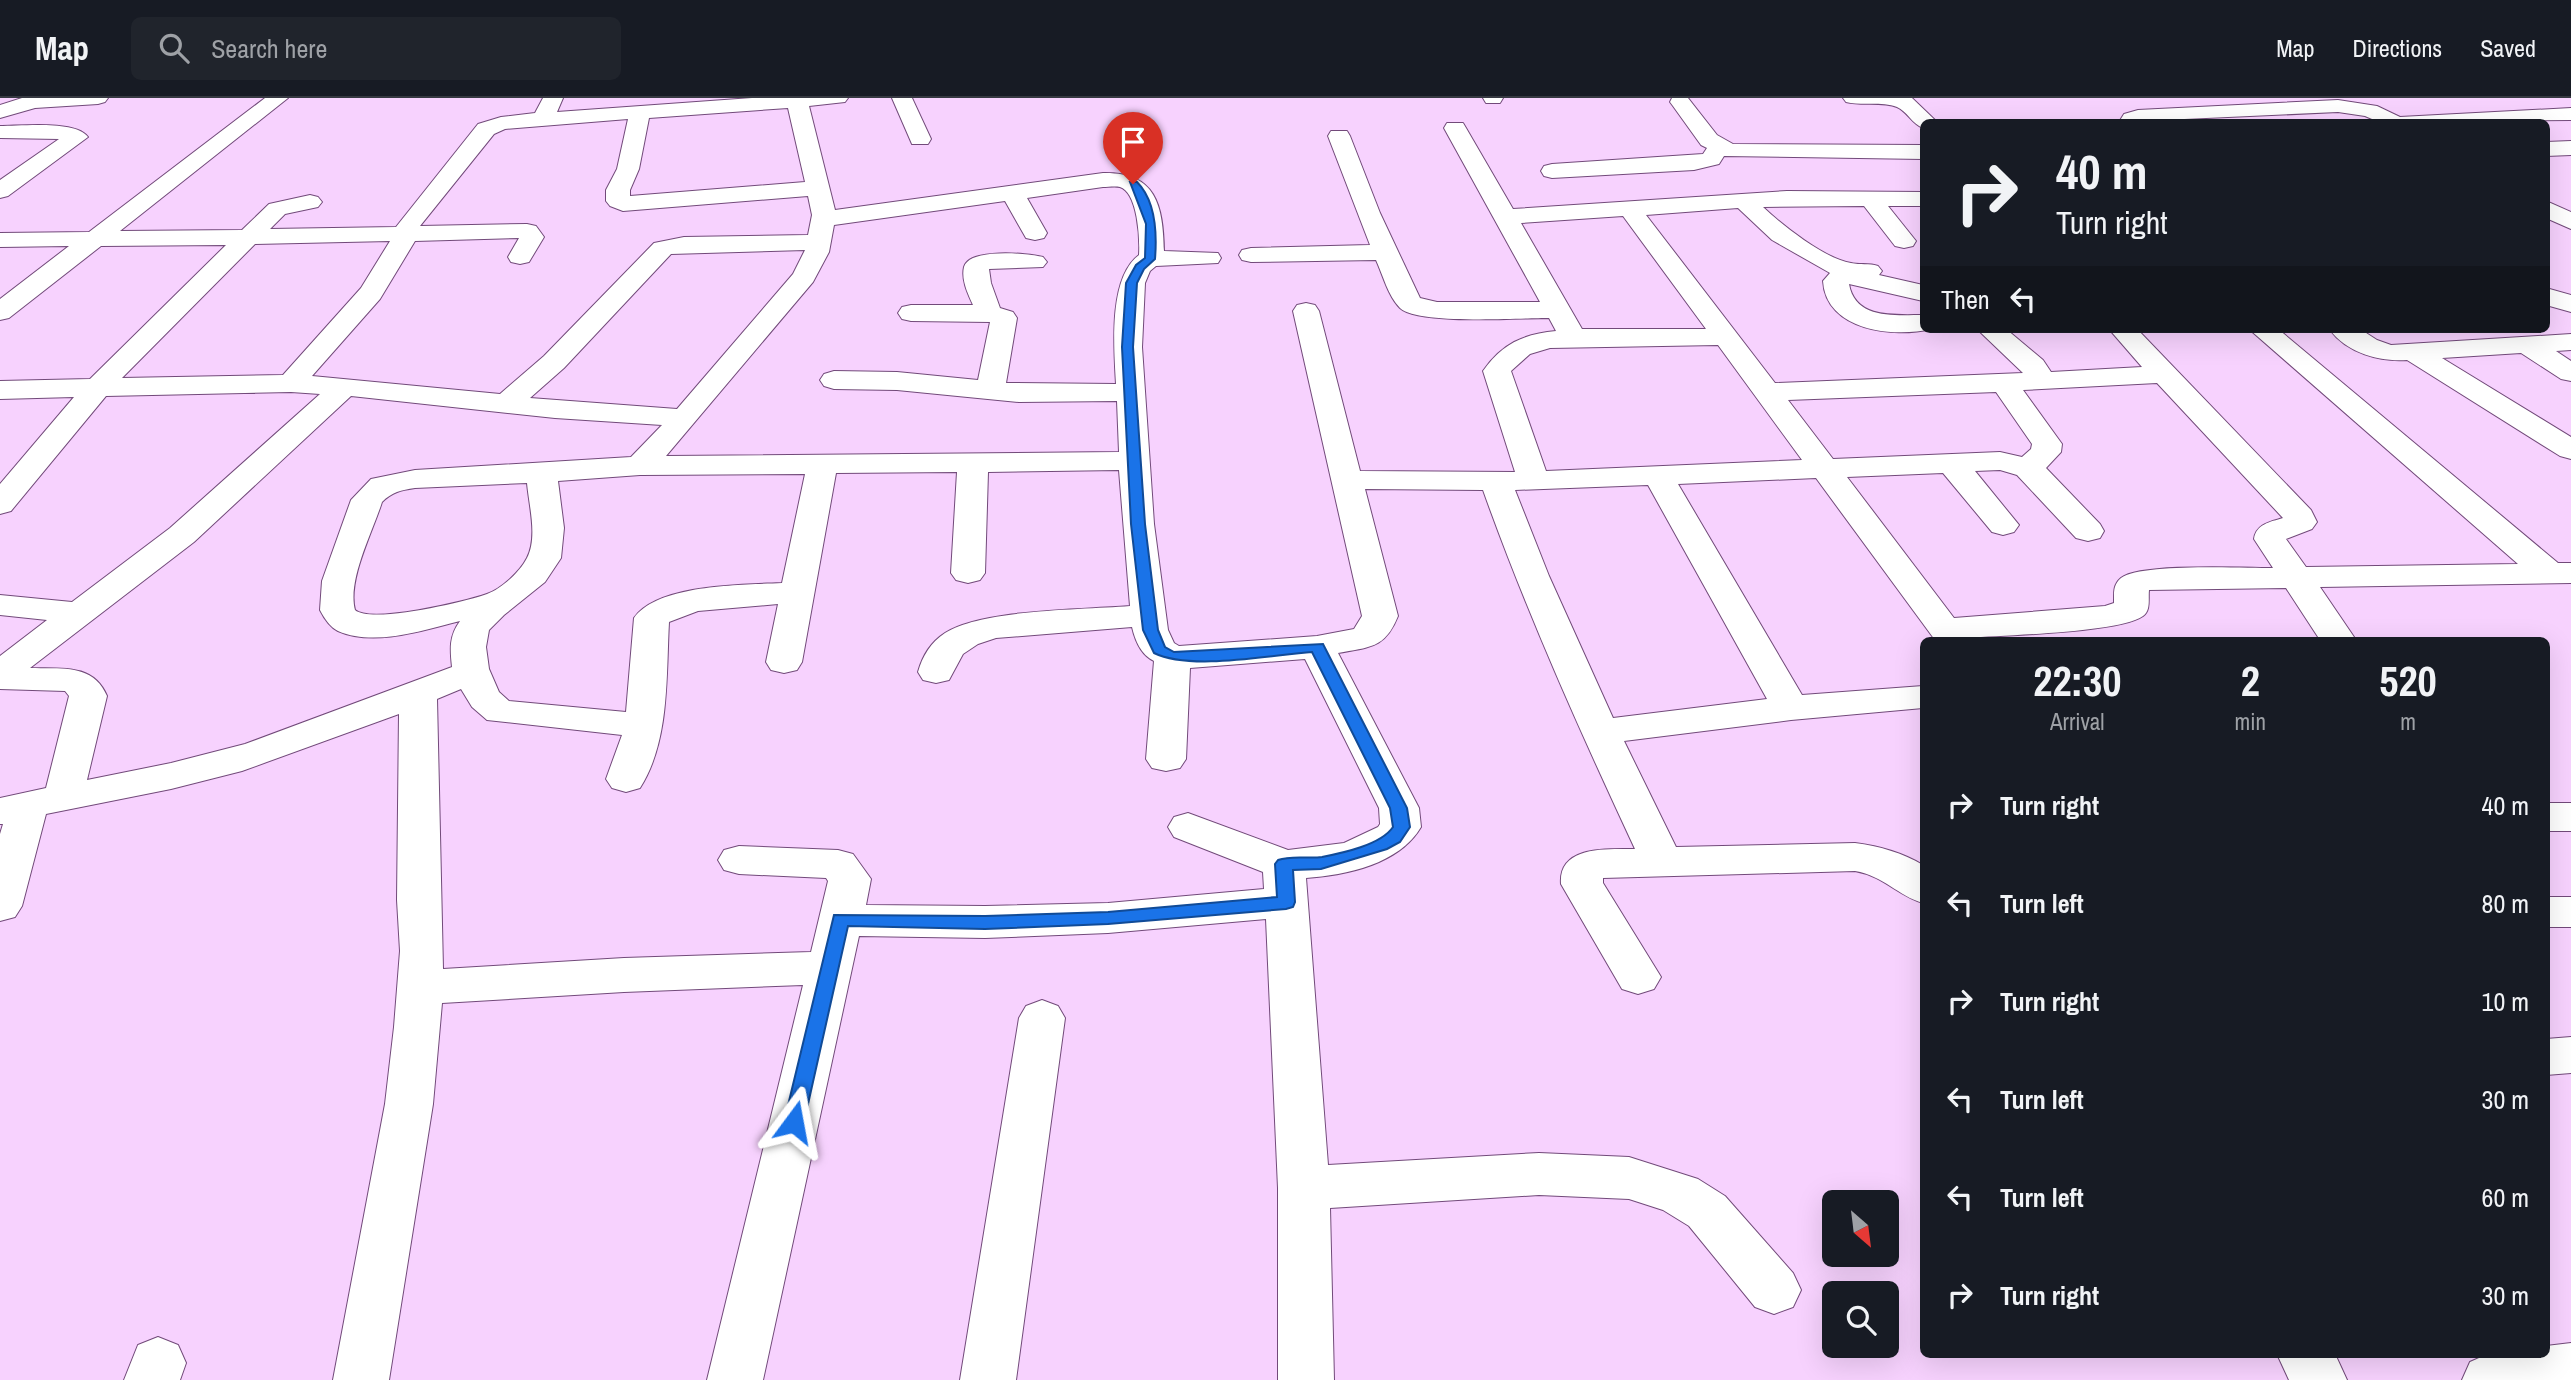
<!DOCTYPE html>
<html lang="en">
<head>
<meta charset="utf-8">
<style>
	:root { --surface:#171b24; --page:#20242c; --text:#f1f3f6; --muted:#9ea1a6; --line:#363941 }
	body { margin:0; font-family:"Archivo Narrow",sans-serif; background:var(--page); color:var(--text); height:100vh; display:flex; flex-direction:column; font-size:26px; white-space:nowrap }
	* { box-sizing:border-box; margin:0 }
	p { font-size:23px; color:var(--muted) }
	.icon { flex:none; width:38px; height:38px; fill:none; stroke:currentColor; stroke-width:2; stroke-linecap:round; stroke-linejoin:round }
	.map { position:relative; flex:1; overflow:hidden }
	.details { position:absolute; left:1920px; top:539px; width:630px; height:721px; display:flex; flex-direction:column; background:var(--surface); border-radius:10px; box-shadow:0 7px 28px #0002 }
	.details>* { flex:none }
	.guide { position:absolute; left:1920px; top:21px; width:630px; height:214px; border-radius:10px; box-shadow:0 7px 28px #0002; background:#171b24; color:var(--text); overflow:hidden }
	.needle { width:46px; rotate:152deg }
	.fabs { position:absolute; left:1822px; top:1092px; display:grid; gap:14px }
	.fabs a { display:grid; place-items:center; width:77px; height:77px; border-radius:10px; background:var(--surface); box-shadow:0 7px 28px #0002; font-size:35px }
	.pin { position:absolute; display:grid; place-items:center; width:60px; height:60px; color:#fff; margin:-72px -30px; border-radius:50% 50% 50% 0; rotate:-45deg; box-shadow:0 0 7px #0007 }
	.pin .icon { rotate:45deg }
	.me { position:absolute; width:77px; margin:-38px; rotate:13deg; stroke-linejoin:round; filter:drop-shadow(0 0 5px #0008) }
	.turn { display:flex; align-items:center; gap:24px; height:147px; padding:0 21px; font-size:32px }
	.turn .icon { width:91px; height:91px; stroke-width:2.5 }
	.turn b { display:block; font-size:49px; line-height:60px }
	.then { display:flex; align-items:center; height:66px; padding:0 21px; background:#0003; gap:14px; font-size:26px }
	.eta { display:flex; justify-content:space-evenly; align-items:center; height:119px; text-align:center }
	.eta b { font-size:42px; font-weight:700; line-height:49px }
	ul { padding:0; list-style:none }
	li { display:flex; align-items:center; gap:21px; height:98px; padding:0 21px }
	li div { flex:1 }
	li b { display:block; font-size:26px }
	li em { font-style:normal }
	header { display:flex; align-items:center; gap:42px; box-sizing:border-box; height:98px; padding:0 35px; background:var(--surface); border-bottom:2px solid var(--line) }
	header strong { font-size:33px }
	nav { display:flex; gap:38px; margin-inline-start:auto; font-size:24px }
	.search { width:490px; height:63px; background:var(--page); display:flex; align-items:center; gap:18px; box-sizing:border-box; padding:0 24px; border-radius:10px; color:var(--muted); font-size:26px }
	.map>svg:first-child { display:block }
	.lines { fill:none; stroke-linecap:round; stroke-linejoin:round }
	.minor-casing { stroke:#724a7a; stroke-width:2 }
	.minor { fill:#fff; fill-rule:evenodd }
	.route { fill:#1a73e8; stroke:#114b97; stroke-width:2 }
</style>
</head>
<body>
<header>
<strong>Map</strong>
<div class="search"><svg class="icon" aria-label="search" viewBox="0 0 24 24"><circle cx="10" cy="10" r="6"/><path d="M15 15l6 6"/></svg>Search here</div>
<nav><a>Map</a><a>Directions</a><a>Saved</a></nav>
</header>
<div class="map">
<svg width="2571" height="1282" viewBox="0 0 2571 1282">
	<rect width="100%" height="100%" fill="#f7d2fe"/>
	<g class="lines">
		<defs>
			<path id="minor" d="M22,0H108L105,4L98,6L35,10L0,20V7Z
				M265,0H288L120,133L242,132L269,106L310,97L318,99L322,104L318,109L285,116L270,131L396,129L478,26L501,19L535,15L543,0H563L557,14L752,0H848L845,4L809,8L835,112L1103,75C1156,74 1163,107 1164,153L1218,155L1221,160L1218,165L1156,168L1150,173L1145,185L1142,249L1154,426L1168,532L1174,545L1179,548L1317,538L1354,531L1362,518L1293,213L1297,207L1306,205L1315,207L1319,213L1360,373L1515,374L1483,273C1502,246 1523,236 1556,233L1549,220C1520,220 1418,227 1400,210C1388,198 1383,177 1376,162L1251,164L1242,162L1239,157L1242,152L1251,150L1370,147L1328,38L1331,33H1347L1350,38L1380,115L1420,200L1437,204H1540L1444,30L1447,25H1463L1466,30L1513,111L1787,93L1923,94V108H1888L1916,143L1913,148L1904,150L1895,148L1864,108L1763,109C1782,127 1825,161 1851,165C1860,167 1869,165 1878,168L1882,173L1879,177L1923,187V203L1849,186C1855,222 1896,217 1923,217V231H1931C1894,240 1826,233 1823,183L1830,175L1772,142L1738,110L1646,117L1775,285L2023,275L1977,231H2006L2043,262L2051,274L2142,269L2109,231H2137L2311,412L2317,424L2312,431L2286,441L2306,469L2518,466L2249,231H2278L2558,465H2571V485L2320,489L2356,542H2320L2286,490L2149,492C2148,501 2151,512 2143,518C2119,535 2003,537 1969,540L1971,542H1935L1816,380L1678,386L1802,597L1923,588V610L1791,622L1624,643L1676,749L1855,745C1879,748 1903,755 1923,767V805C1898,798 1884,778 1855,773L1603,780V785L1661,879L1654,891L1638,896L1622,891L1561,786C1558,747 1608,751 1635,751C1580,633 1527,515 1483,392L1365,391L1398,518C1385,551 1369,549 1338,555L1419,710L1421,729C1399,766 1347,777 1306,780L1328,1067L1539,1055L1629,1059L1698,1081L1725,1098L1793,1175L1801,1192L1793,1209L1774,1216L1755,1209L1689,1128L1663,1112L1629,1101L1539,1097L1330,1110L1334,1282H1278V1090L1266,821L1108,835L985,840L859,838L763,1282H707L803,887L624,894L442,905L433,1006L389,1282H333L385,1006L394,929L400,853L397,802L399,616L242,673L171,691L46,716L22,808L15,819L0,823V736L3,726H0V700L46,690L69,598L65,593L0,591V558L47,522L0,517V497L72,504L170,430L320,296L291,294L106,298L11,413L0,416V386L74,299L0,301V283L90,281L226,147L101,148L9,220L0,222V201L69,148L0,149V135L89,134ZM788,10L805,84L630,98V92L639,71L649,20ZM628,21L617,71L606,92V103L610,108L623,113L808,98L812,117L808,137L684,139L654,145L544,258L500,296L312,278L380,201L415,143L519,140L508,159L511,164L520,166L529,164L544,139L536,128L527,126L420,128L494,36L505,31ZM1103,89C1108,89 1115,88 1120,89C1138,95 1140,141 1139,157C1108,180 1114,250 1116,286L1006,285L1017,220L1013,214L1000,210L991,185L989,171L1043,169L1047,164L1043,159C1027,155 969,150 964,169C961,182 968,196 973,207H911L902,209L898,215L902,221L911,223L990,224L978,282L897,274L834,273L824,276L820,282L824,288L834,291L897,292L1019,304L1117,303L1119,354L666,358L813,184L829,154L834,127L1005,103L1026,140L1035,142L1044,140L1047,135L1027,100ZM1623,118L1706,231H1582L1521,125ZM390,143L361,190L283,277L122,280L255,146ZM805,152L793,176L677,311L530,300L564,270L671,156ZM1718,247L1802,362L1546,373L1511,273L1530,256L1550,250ZM2157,285L2283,420C2270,424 2256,426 2254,441L2273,470C2244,470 2140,465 2121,480C2113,487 2114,494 2114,505L2105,508L1954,520L1847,379L1943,375L1992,434L2003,437L2014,434L2019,427L1975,373L2000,372L2017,377L2076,440L2088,443L2100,440L2104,433L2100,426L2046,370L2061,354L2062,346L2023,292ZM1996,294L2032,346L2031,351L2022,359L2000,354L1833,361L1788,302ZM351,298L555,320L662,327L631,359L415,372L371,381L351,402L322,483L320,512C324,520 330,529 338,533C374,549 424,532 460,523C449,538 450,551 452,569L245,646L171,665L87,682L107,598C93,565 61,571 30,570L194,444ZM1119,372L1130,508C1082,512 983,511 945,535C931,544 922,559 918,574L923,582L936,585L949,582L963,556L978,546L996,540L1132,529C1135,542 1141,557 1154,563L1146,661L1152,670L1166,673L1180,670L1186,661L1190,570L1305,561L1379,710L1380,726L1378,729L1344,745L1288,752L1188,715L1174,719L1168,729L1174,739L1263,774L1264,791L1108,805L985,808L866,807L871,781L853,756L838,752L739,748L724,752L718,762L724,772L739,776L826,780L828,783L811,854L624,860L443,871L437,601L461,591L472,609L487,622L622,637L606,681L612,690L626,694L640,690C670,643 666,578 669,524L698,513L778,506L766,564L771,572L784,575L797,572L802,564L836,375L957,374L951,475L956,482L968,485L980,482L985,475L988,374ZM805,376L782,485C743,487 658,486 634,520L626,614L509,603L499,594L489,571L486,549L489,532L504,517L545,484L561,460L564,430L558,383L640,377ZM527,385C529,408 538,439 527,460C520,474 501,491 487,496C465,504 371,526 355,512C347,482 373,433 382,404C392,394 401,392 415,390ZM1648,387L1767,601L1613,620L1549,478L1515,392Z
				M892,0H912L931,41L928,46H912Z
				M1483,0H1503L1500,5H1486Z
				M1672,0H1688L1717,37L1733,46L1923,47V61L1724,58L1719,66L1694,72L1552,80L1544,78L1541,73L1544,68L1552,66L1703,56L1707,50L1701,47L1673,8L1670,4Z
				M1843,0H1912L1937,24H1923V30C1912,26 1907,13 1897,9C1882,3 1861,8 1846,4Z
				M2338,2L2377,8L2400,19L2571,10V22L2379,24L2365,18L2338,14L2119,24L2124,16L2138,12Z
				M0,28C21,28 76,22 88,39L8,98L0,100V82L59,41L0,40Z
				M2571,43V57L2546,58V44Z
				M2546,103L2571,114V131L2546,120Z
				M2546,190L2571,197V214L2546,207Z
				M2360,231L2377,242L2391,247L2571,236V252L2556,253L2571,263V283L2561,281L2521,255L2442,260L2571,339V361L2560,358L2407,262C2380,264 2347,255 2330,232Z
				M2546,705H2571V733H2546Z
				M2546,799H2571V829H2546Z
				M1042,902L1058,908L1065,920L1016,1282H960L1019,920L1026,908Z
				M2571,939V975L2546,977V941Z
				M158,1239L178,1247L186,1265L180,1282H124L138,1247Z
				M2571,1245V1282H2462L2470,1264L2488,1256H2546V1248Z
				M2277,1256H2335L2347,1282H2289Z"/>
		</defs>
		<use href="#minor" class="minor-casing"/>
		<use href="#minor" class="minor"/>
	</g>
	<path class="route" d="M1130,84H1137C1156,103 1157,136 1155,161L1144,171L1137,185L1133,249L1145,426L1158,532L1165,549L1174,554L1323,546L1407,710L1410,729L1400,744L1387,751L1321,771L1293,772L1295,804L1293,809L1286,811L1108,826L985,831L848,828L804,1024L801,1030L794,1033L787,1030L784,1024L834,817L985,818L1108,814L1277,799L1275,766L1278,762C1292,757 1308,761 1322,759C1342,755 1381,747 1393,729L1390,710L1312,554C1270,557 1191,573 1154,555L1143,532L1131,426L1122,249L1126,185L1136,167L1145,160L1146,126Z"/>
</svg>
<div class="fabs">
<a><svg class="needle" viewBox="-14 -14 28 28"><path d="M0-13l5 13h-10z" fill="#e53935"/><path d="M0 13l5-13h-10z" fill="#9ea1a6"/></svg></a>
<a><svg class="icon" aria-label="search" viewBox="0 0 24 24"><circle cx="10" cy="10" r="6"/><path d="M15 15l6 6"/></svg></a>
</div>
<div class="pin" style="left:1133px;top:86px;background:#d93025"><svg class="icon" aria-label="arrive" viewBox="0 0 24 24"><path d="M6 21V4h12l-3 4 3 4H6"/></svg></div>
<svg class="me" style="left:794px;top:1024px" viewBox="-20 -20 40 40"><path d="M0-17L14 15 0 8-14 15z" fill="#1a73e8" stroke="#fff" stroke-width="4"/></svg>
<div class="guide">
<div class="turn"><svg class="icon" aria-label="right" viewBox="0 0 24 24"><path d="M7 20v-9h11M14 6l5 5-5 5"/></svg><div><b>40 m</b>Turn right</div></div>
<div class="then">Then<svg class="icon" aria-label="left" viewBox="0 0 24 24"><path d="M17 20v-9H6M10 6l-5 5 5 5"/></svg></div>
</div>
<section class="details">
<div class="eta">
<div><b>22:30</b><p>Arrival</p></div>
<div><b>2</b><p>min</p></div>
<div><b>520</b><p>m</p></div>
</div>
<ul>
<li><svg class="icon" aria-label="right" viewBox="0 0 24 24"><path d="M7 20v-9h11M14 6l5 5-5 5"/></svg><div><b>Turn right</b></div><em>40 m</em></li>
<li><svg class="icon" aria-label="left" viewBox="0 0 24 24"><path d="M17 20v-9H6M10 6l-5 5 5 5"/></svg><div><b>Turn left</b></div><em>80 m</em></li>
<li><svg class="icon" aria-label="right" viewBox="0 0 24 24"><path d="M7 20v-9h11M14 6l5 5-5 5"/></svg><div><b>Turn right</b></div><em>10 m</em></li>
<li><svg class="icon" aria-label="left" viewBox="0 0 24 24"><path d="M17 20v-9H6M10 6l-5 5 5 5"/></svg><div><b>Turn left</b></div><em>30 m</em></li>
<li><svg class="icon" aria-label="left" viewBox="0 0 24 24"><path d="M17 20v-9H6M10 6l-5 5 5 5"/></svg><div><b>Turn left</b></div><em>60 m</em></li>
<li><svg class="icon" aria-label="right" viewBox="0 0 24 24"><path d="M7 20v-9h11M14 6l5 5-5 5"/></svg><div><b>Turn right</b></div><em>30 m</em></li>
</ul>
</section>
</div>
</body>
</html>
